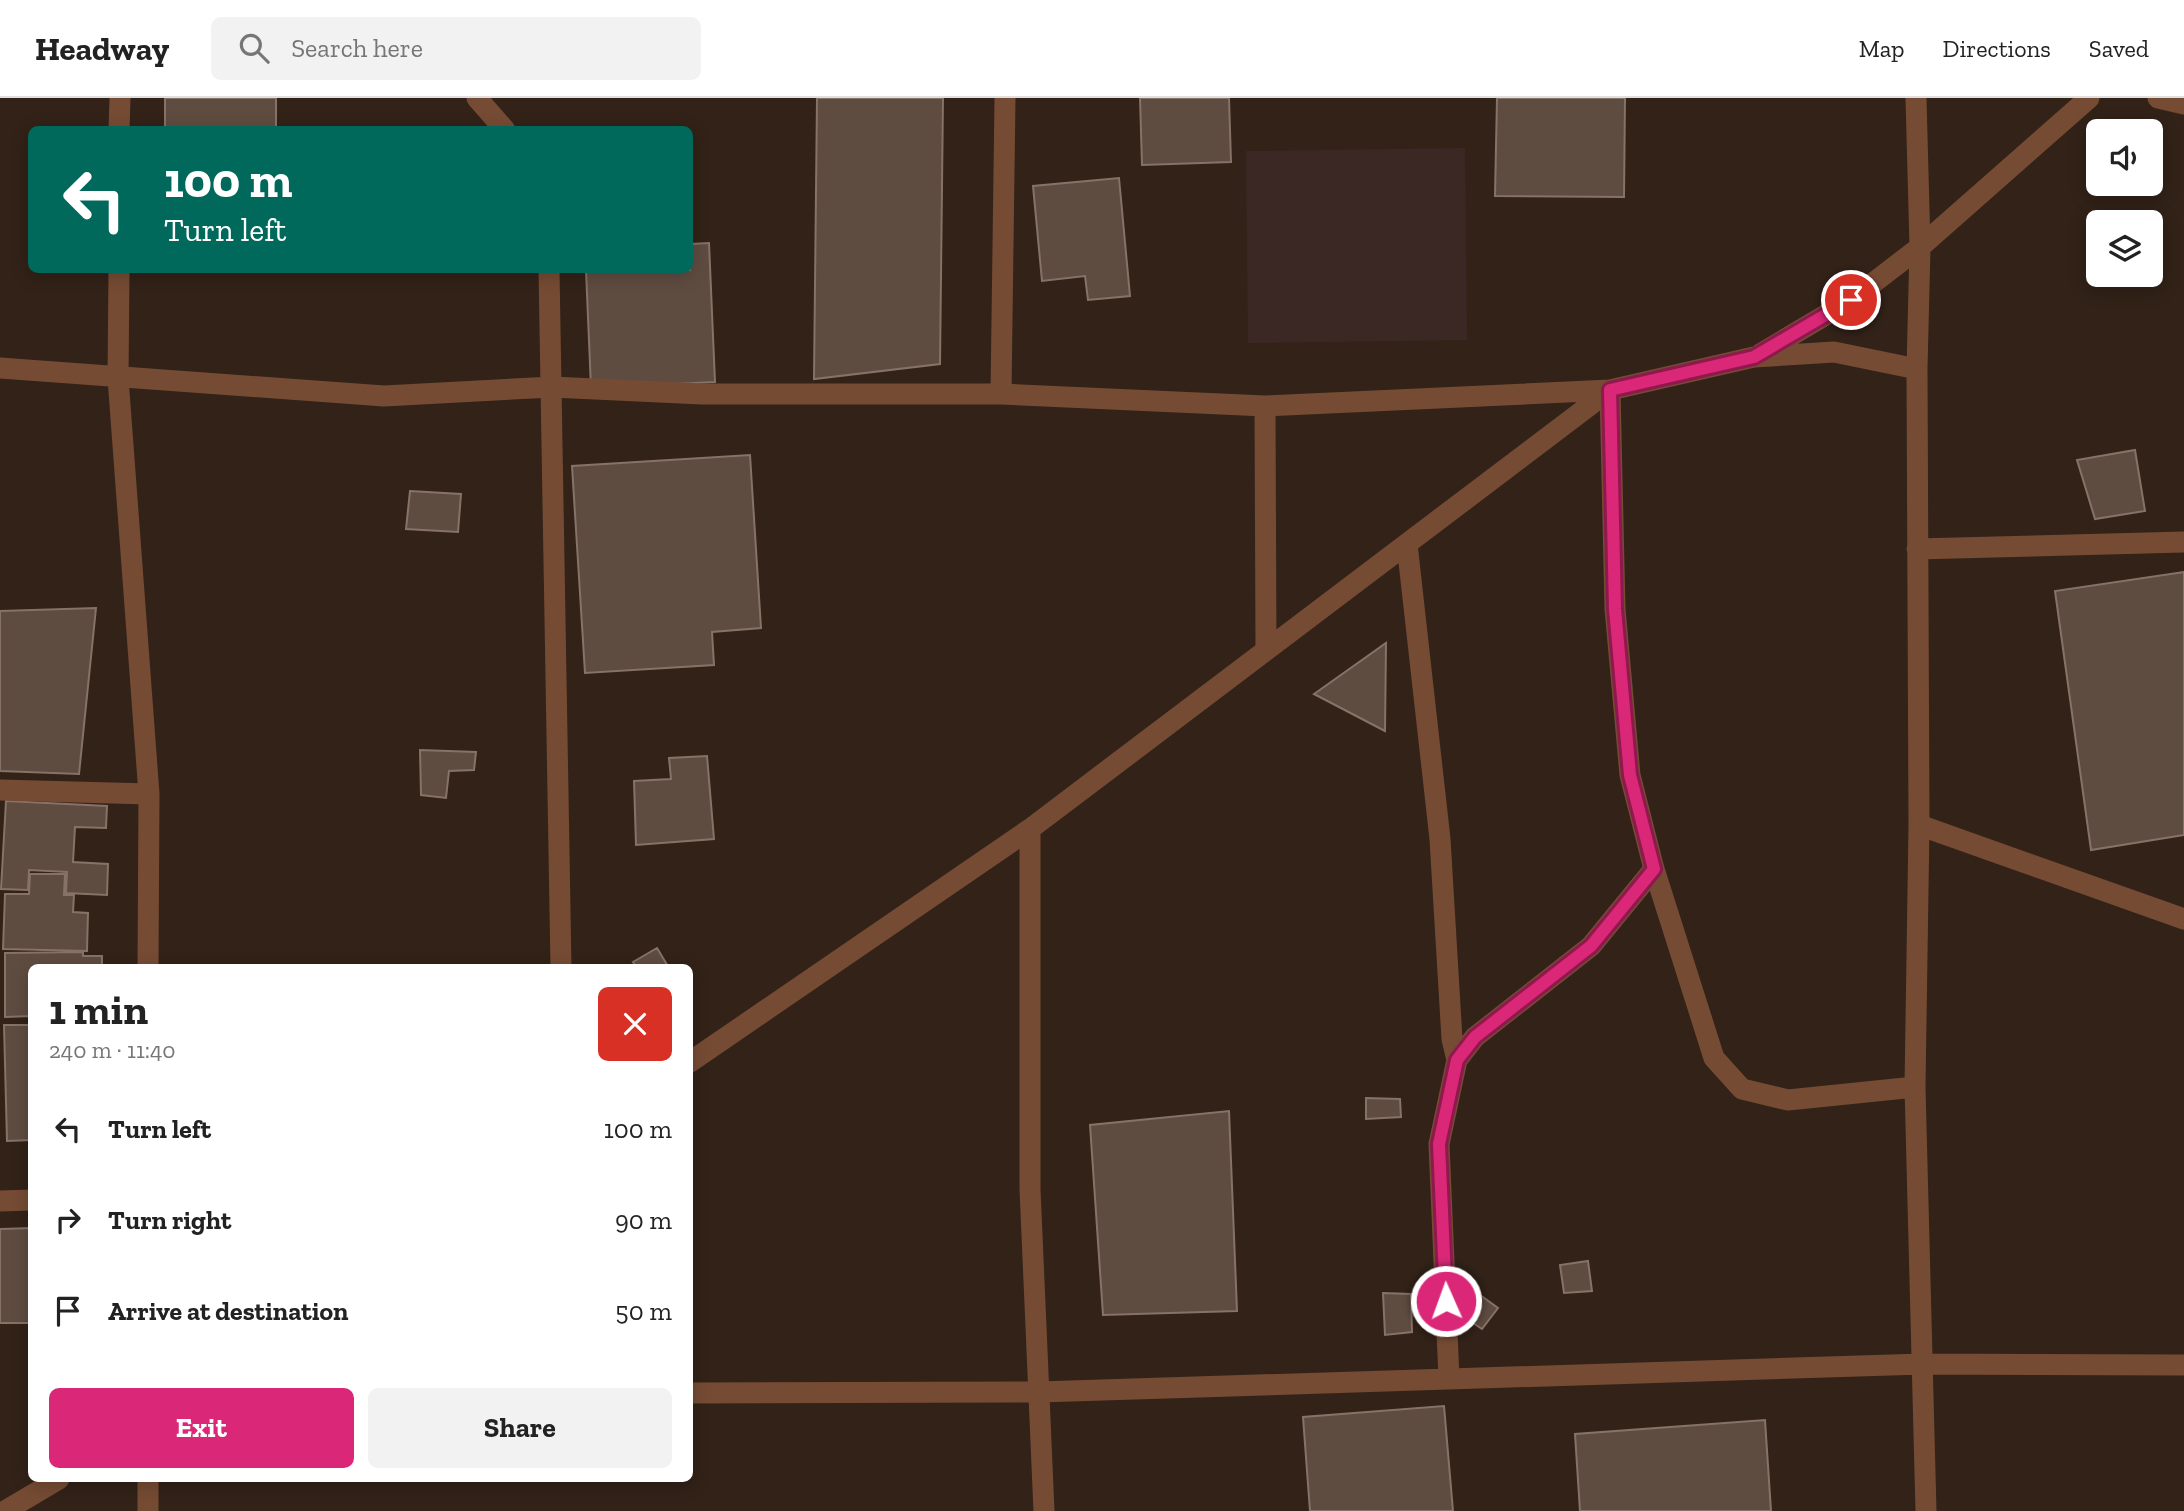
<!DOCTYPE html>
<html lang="en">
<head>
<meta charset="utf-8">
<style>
	:root { --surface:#fff; --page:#f2f2f2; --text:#222; --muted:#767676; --line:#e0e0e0; --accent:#db2777 }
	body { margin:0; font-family:"Zilla Slab",serif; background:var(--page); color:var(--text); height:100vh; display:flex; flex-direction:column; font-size:26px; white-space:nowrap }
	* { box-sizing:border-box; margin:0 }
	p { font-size:23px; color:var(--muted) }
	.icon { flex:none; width:38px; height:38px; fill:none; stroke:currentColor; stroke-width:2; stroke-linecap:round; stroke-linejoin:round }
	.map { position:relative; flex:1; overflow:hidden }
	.drawer { position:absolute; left:28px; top:866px; width:665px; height:518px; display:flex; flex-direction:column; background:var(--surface); border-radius:10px; box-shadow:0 4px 18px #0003 }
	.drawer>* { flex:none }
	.banner { position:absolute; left:28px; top:28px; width:665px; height:147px; border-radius:10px; box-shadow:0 4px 18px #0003; background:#00695c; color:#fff; overflow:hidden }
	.controls { position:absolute; left:2086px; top:21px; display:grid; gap:14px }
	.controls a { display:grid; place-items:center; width:77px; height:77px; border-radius:10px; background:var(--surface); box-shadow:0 4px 18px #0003; font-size:35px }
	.pin { position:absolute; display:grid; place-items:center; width:60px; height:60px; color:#fff; margin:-30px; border:4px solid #fff; border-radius:50%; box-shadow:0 2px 7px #0007 }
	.me { position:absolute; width:77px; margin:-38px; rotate:358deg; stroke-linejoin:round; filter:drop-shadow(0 0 5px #0008) }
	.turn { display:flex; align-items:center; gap:24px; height:147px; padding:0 21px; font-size:32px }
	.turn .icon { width:91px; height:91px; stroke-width:2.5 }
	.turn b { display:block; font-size:49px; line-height:60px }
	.round { display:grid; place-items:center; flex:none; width:74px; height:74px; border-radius:10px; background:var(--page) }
	.head { display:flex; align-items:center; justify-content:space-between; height:119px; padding:0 21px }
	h1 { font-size:42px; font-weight:800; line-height:52px }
	.cta { display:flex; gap:14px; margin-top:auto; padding:14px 21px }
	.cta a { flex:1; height:80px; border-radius:10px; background:var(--accent); color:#fff; font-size:28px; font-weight:800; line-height:80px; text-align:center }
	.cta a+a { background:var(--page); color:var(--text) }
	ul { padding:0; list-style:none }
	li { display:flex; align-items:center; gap:21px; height:91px; padding:0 21px }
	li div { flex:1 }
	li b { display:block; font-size:26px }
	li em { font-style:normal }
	header { display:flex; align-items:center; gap:42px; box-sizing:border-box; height:98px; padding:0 35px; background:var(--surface); border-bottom:2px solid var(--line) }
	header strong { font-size:33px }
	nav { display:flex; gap:38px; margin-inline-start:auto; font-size:24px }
	.search { width:490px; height:63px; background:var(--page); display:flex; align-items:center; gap:18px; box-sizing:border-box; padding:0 24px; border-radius:10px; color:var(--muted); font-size:26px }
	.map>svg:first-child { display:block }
	.industrial { fill:#3b2825 }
	.building { fill:#5f4c41; stroke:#867266; stroke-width:2 }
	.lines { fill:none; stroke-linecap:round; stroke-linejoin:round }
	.street { stroke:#764b34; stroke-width:21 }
	.route-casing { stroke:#8e194d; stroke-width:18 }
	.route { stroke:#db2777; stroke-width:12 }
</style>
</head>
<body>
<header>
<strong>Headway</strong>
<div class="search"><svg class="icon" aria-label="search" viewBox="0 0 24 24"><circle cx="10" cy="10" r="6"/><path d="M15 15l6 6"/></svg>Search here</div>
<nav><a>Map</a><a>Directions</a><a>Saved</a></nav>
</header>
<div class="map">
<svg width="2184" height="1413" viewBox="0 0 2184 1413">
	<rect width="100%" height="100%" fill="#322218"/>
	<path class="industrial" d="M1465,50L1467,242L1248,245L1246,53Z"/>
	<path class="building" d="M165,0H276V32H165Z
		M817,0H943L940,266L814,281Z
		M1140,0H1229L1231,64L1142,67Z
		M1497,0H1625L1624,99L1495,98Z
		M1119,80L1130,198L1088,202L1085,178L1042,183L1033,88Z
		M709,145L715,284L591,290L586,172H690V146Z
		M2135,352L2145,413L2095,421L2077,362Z
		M750,357L761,530L712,534L714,567L585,575L572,368Z
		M410,393L461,396L458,434L406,431Z
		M2184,474V737L2091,752L2055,493Z
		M96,510L79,676L0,673V513Z
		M1386,545L1385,633L1314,596Z
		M420,652L476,654L474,672L449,673L446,700L421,697Z
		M707,658L714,741L636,747L634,683L671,681L669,660Z
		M6,703L107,708L106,730L75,729L73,764L108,766L107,797L66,795L67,774L29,772L28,792L1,791Z
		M30,776H65L64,797H74L73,814L88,815L87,853L3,851L5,796H29Z
		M657,850L669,870H637L633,864Z
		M83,854V858H102V870H32V918L5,919V855Z
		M4,927H32V1042L7,1043Z
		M1366,1000L1400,1001L1401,1019L1366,1021Z
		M1229,1013L1237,1213L1103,1217L1090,1027Z
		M32,1130V1225H0V1131Z
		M1588,1163L1592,1193L1564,1195L1560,1167Z
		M1469,1189L1498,1210L1482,1231L1455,1213Z
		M1383,1195L1411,1196L1412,1234L1385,1237Z
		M1444,1308L1453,1413H1310L1303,1319Z
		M1765,1322L1771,1413H1580L1575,1336Z"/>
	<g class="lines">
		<path class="street" d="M477,0L505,32
			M1916,0L1920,149L1917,271L1919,727L1915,989L1926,1413
			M2158,0L2184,6
			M119,32L120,0
			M119,172L118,280L149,696L148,870
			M549,172L561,870
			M1760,256L1851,202L1920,149L2089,0
			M0,270L384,298L552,289L702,296H1001L1265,308L1610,292L1754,259L1834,254L1917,271
			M1610,292L1615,511L1630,677L1654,771L1714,960L1742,991L1788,1002L1915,989
			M1001,296L1005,0
			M1265,308L1266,552
			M1407,446L1440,741L1452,941L1457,962
			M1917,451L2184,444
			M0,692L149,696
			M1919,727L2184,821
			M1030,731V1091L1044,1413
			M690,964L1030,731L1610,292
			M0,1103L32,1102
			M1449,1281L1439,1046L1457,962L1475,939L1591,848L1654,771
			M690,1295L1039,1294L1923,1266L2184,1267
			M148,1381V1413
			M5,1413L59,1381"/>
	</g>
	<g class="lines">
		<defs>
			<path id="route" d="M1446,1203L1439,1046L1457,962L1475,939L1591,848L1654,771L1630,677L1615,511L1610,292L1754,259L1851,202"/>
		</defs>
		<use href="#route" class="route-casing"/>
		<use href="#route" class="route"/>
	</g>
</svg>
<div class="controls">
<a><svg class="icon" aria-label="sound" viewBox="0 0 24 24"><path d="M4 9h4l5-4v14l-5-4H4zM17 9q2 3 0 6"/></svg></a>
<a><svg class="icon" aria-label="layers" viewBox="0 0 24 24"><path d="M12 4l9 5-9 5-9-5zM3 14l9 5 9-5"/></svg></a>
</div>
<div class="pin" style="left:1851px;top:202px;background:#d93025"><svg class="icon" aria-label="arrive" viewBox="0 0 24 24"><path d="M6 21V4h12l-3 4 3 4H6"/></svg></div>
<svg class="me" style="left:1446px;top:1203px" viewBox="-20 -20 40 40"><circle r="17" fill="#db2777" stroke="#fff" stroke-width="3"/><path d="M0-11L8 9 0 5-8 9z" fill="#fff"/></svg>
<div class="banner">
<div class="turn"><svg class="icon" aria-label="left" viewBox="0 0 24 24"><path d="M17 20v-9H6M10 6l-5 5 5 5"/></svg><div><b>100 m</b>Turn left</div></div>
</div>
<section class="drawer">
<div class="head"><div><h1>1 min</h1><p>240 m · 11:40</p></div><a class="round" style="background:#d93025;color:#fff"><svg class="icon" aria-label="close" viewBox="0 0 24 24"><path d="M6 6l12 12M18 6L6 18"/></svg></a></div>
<ul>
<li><svg class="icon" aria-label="left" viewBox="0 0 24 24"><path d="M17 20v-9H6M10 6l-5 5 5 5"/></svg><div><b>Turn left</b></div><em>100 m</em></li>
<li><svg class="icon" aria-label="right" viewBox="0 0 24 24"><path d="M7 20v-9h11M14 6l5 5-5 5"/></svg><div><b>Turn right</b></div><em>90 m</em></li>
<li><svg class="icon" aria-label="arrive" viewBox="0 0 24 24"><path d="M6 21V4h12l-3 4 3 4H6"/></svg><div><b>Arrive at destination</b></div><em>50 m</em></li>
</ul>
<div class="cta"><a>Exit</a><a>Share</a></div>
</section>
</div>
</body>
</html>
